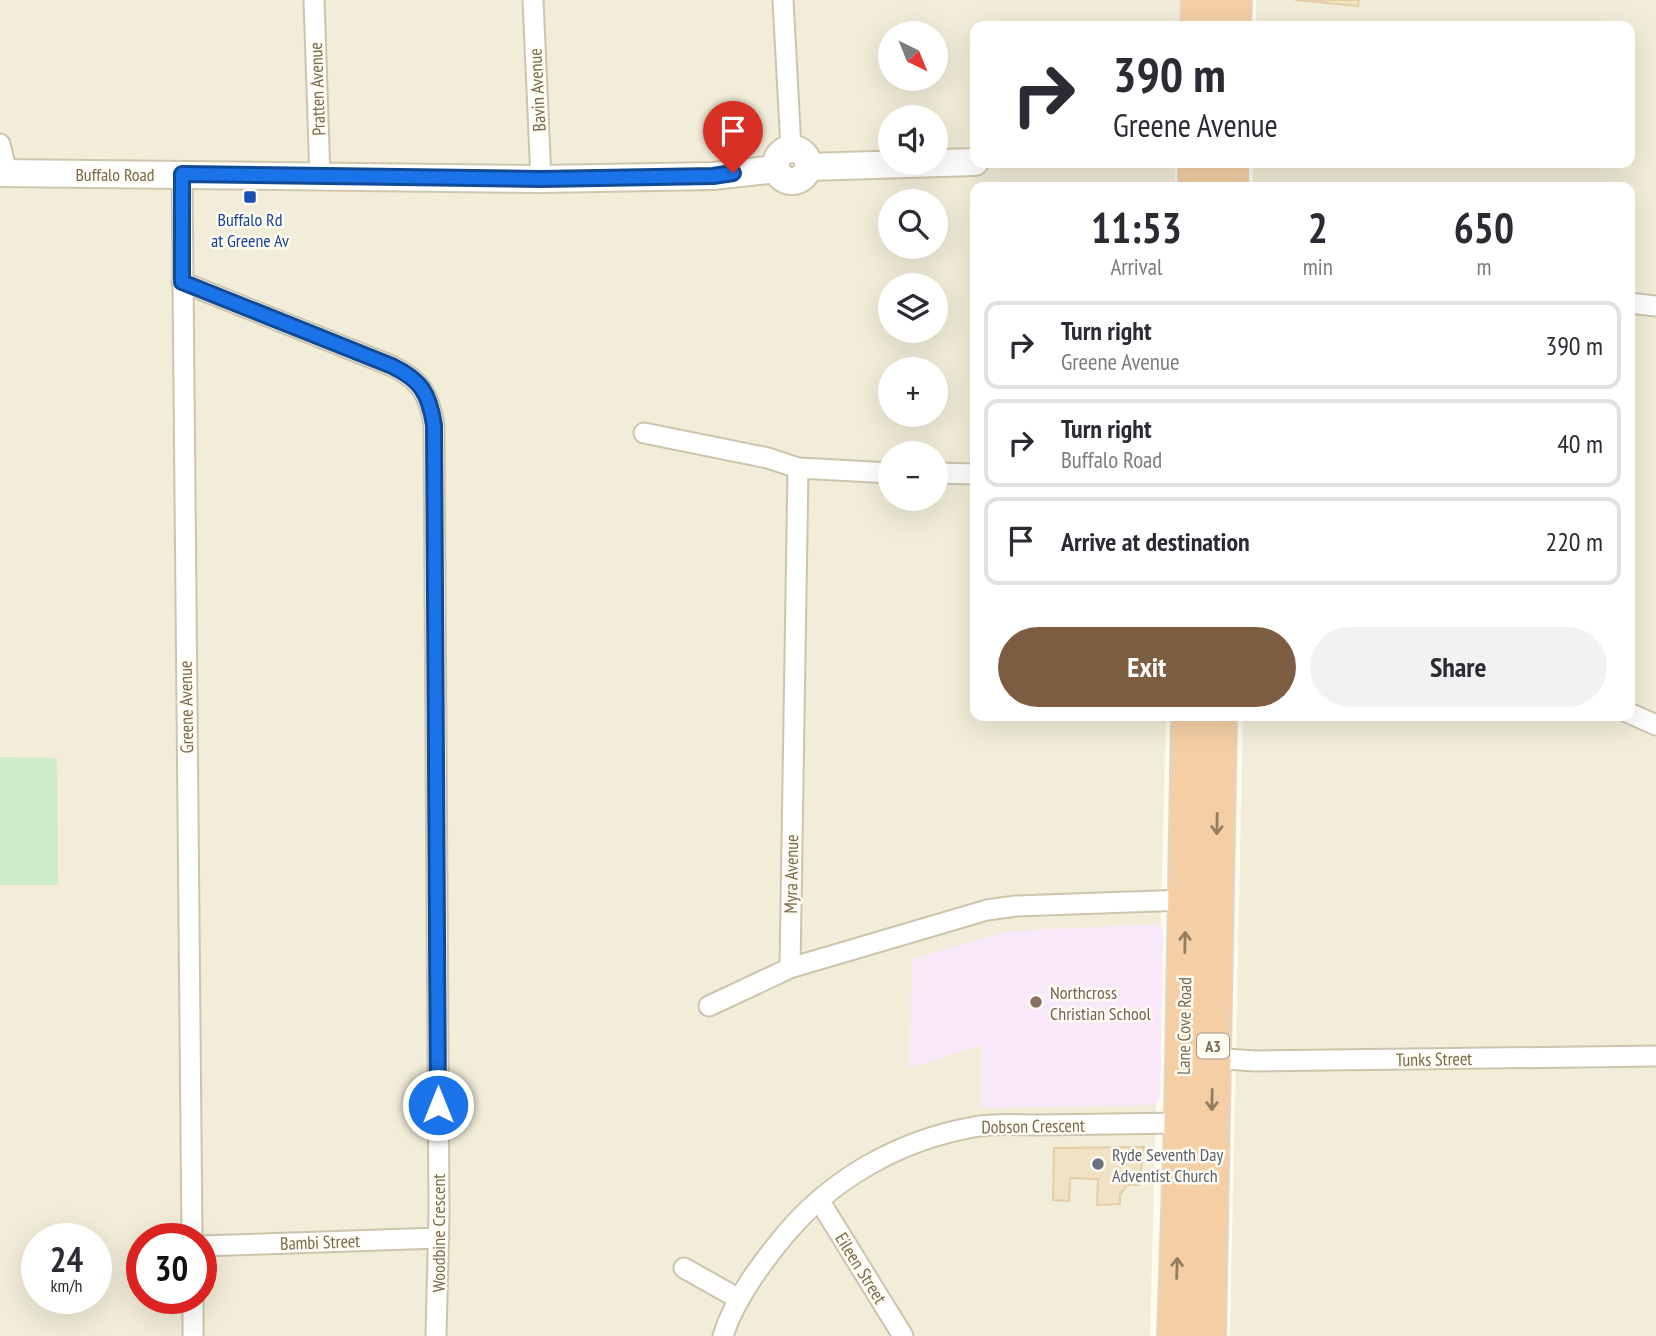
<!DOCTYPE html>
<html lang="en">
<head>
<meta charset="utf-8">
<style>
	:root { --surface:#fff; --page:#f2f2f3; --text:#2b2b33; --muted:#7c7c81; --line:#e1e1e2; --accent:#7d5d42 }
	body { margin:0; font-family:"PT Sans Narrow",sans-serif; background:var(--page); color:var(--text); height:100vh; display:flex; flex-direction:column; font-size:26px; white-space:nowrap }
	* { box-sizing:border-box; margin:0 }
	p { font-size:23px; color:var(--muted) }
	.icon { flex:none; width:38px; height:38px; fill:none; stroke:currentColor; stroke-width:2; stroke-linecap:round; stroke-linejoin:round }
	.map { position:relative; flex:1; overflow:hidden }
	.sheet { position:absolute; left:970px; top:182px; width:665px; height:539px; display:flex; flex-direction:column; background:var(--surface); border-radius:14px; box-shadow:0 7px 28px #0002 }
	.sheet>* { flex:none }
	.hud { position:absolute; left:970px; top:21px; width:665px; height:147px; border-radius:14px; box-shadow:0 7px 28px #0002; background:#fff; color:var(--text); overflow:hidden }
	.needle { width:46px; rotate:137deg }
	.buttons { position:absolute; left:878px; top:21px; display:grid; gap:14px }
	.buttons a { display:grid; place-items:center; width:70px; height:70px; border-radius:50%; background:var(--surface); box-shadow:0 7px 28px #0002; font-size:35px }
	.speed { position:absolute; left:21px; top:1223px; display:flex; gap:14px; font-size:35px; font-weight:700; text-align:center }
	.speed>* { display:grid; place-content:center; width:91px; height:91px; border-radius:50%; background:var(--surface); box-shadow:0 7px 28px #0002; line-height:1 }
	.speed small { font-size:18px; font-weight:400 }
	.speed .limit { border:10px solid #d22; background:#fff; color:#111 }
	.pin { position:absolute; display:grid; place-items:center; width:60px; height:60px; color:#fff; margin:-72px -30px; border-radius:50% 50% 50% 0; rotate:-45deg; box-shadow:0 0 7px #0007 }
	.pin .icon { rotate:45deg }
	.me { position:absolute; width:77px; margin:-38px; rotate:0deg; stroke-linejoin:round; filter:drop-shadow(0 0 5px #0008) }
	.turn { display:flex; align-items:center; gap:24px; height:147px; padding:0 28px; font-size:32px }
	.turn .icon { width:91px; height:91px; stroke-width:2.5 }
	.turn b { display:block; font-size:49px; line-height:60px }
	.eta { display:flex; justify-content:space-evenly; align-items:center; height:119px; text-align:center }
	.eta b { font-size:42px; font-weight:800; line-height:49px }
	.primary-button { display:flex; gap:14px; margin-top:auto; padding:14px 28px }
	.primary-button a { flex:1; height:80px; border-radius:42px; background:var(--accent); color:#fff; font-size:28px; font-weight:800; line-height:80px; text-align:center }
	.primary-button a+a { background:var(--page); color:var(--text) }
	ul { padding:0; list-style:none }
	li { display:flex; align-items:center; gap:21px; height:88px; margin:0 14px 10px; padding:0 14px; border:4px solid var(--line); border-radius:14px }
	li div { flex:1 }
	li b { display:block; font-size:26px }
	li em { font-style:normal }
	.map>svg:first-child { display:block }
	.residential { fill:#f1edd8; fill-rule:evenodd }
	.education { fill:#f8e8f9 }
	.green { fill:#ceebca }
	.building { fill:#f2e2c4; stroke:#e4cea5; stroke-width:2 }
	.lines { fill:none; stroke-linecap:round; stroke-linejoin:round }
	.street-casing { stroke:#cdc4ae; stroke-width:23 }
	.secondary-casing { stroke:#d0c6ac; stroke-width:30 }
	.highway-casing { stroke:#dcd8d1; stroke-width:38 }
	.street { stroke:#fff; stroke-width:19 }
	.secondary { stroke:#fff; stroke-width:26 }
	.highway { stroke:#f4cfa5; stroke-width:35 }
	.oneway { stroke:#927d5f }
	.route-casing { stroke:#114b97; stroke-width:18 }
	.route { stroke:#1a73e8; stroke-width:12 }
	.transit-dot { fill:#1a4fb4; stroke:#fffdf3; stroke-width:2.5 }
	.education-dot { fill:#8d6e63; stroke:#fffdf3; stroke-width:2.5 }
	.worship-dot { fill:#6b7280; stroke:#fffdf3; stroke-width:2.5 }
	.labels { text-anchor:middle; dominant-baseline:central; stroke-width:5; stroke-linejoin:round; paint-order:stroke }
	.shield { fill:#fffdf3; stroke:#a19580; stroke-width:2 }
	.shield-label { font-size:16px; font-weight:bold; fill:#79694e }
	.street-label { font-size:18px; fill:#79694e; stroke:#fffdf3 }
	.transit-label { font-size:18px; fill:#164399; stroke:#fffdf3 }
	.education-label { font-size:18px; fill:#785e54; stroke:#fffdf3; text-anchor:start }
	.worship-label { font-size:18px; fill:#5b616d; stroke:#fffdf3; text-anchor:start }
</style>
</head>
<body>
<div class="map">
<svg width="1656" height="1336" viewBox="0 0 1656 1336">
	<rect width="100%" height="100%" fill="#fcfbec"/>
	<path class="residential" d="M0,0H1180L1179,26H975V163H1175V187H975V716H1166L1150,1336H0ZM891,33H936V79H891ZM891,117H936V163H891ZM891,201H936V247H891ZM891,285H936V331H891ZM891,369H936V415H891ZM891,453H936V499H891ZM37,1239H96V1298H37ZM142,1239H201V1298H142Z
		M1256,0H1656V1336H1230L1243,716H1629V187H1253V163H1629V26H1256Z"/>
	<path class="education" d="M1158,924L1163,930L1160,1098L1154,1105L981,1108L982,1045L909,1068L912,959L1008,931Z"/>
	<path class="green" d="M0,757L57,758L58,885H0Z"/>
	<path class="building" d="M1295,0H1359L1358,6Z
		M1144,1147L1139,1185H1127L1120,1195V1204L1097,1205L1098,1179L1070,1178L1069,1201L1053,1200L1054,1148Z"/>
	<g class="lines">
		<defs>
			<path id="street" d="M314,0L320,178
				M533,0L541,179
				M783,0L791,149
				M0,144L7,173
				M182,174L192,1239
				M182,282L392,366C421,380 429,394 434,425L439,1214L436,1336
				M1629,303L1656,306
				M644,433L768,458L798,468L891,473
				M936,473L975,474
				M1629,713L1656,725
				M790,968L798,468
				M709,1006L790,968L987,910L1016,906L1186,900
				M1212,1058L1255,1061L1656,1056
				M819,1200L903,1336
				M201,1246L439,1238
				M684,1268L739,1299
				M193,1298V1336
				M723,1336C734,1300 760,1265 784,1236C832,1178 900,1140 974,1127C994,1123 1017,1125 1038,1125C1086,1124 1134,1124 1182,1123"/>
			<path id="secondary" d="M776 165a16 16 0 1 1 32 0a16 16 0 1 1-32 0Z
				M808,167L975,162
				M0,173L541,179L713,176L776,169"/>
			<path id="highway" d="M1198,26L1199,0
				M1233,26L1234,0
				M1196,187V163
				M1230,187V163
				M1175,1336L1182,1123L1189,716
				M1208,1336L1219,716"/>
		</defs>
		<use href="#street" class="street-casing"/>
		<use href="#secondary" class="secondary-casing"/>
		<use href="#highway" class="highway-casing"/>
		<use href="#street" class="street"/>
		<use href="#secondary" class="secondary"/>
		<use href="#highway" class="highway"/>
	</g>
	<defs><path id="oneway-shaft" d="M-6 0H5M1.5-3L5.5 0L1.5 3" fill="none" stroke-width="1.6" stroke-linecap="round" stroke-linejoin="round" transform="scale(1.75)"/></defs>
	<g class="oneway">
		<use href="#oneway-shaft" transform="translate(1217 824) rotate(91)"/>
		<use href="#oneway-shaft" transform="translate(1185 942) rotate(-89)"/>
		<use href="#oneway-shaft" transform="translate(1212 1100) rotate(91)"/>
		<use href="#oneway-shaft" transform="translate(1177 1268) rotate(-88)"/>
	</g>
	<g class="lines">
		<defs>
			<path id="route" d="M438,1105L434,425C429,393 421,380 392,366L182,282V174L541,179L713,176L733,173"/>
		</defs>
		<use href="#route" class="route-casing"/>
		<use href="#route" class="route"/>
	</g>
	<rect class="transit-dot" x="243" y="190" width="14" height="14" rx="3.5"/>
	<circle class="education-dot" cx="1036" cy="1002" r="7"/>
	<circle class="worship-dot" cx="1098" cy="1164" r="7"/>
	<g class="labels">
		<rect class="shield" x="1197" y="1033.5" width="32" height="25" rx="5"/>
		<g class="shield-label">
			<text x="1213" y="1046">A3</text>
		</g>
		<g class="street-label">
			<text transform="translate(317 89) rotate(-92)">Pratten Avenue</text>
			<text transform="translate(537 90) rotate(-93)">Bavin Avenue</text>
			<text x="115" y="174">Buffalo Road</text>
			<text transform="translate(186 707) rotate(-91)">Greene Avenue</text>
			<text transform="translate(791 874) rotate(-89)">Myra Avenue</text>
			<text transform="translate(1184 1026) rotate(-89)">Lane Cove Road</text>
			<text transform="translate(1434 1059) rotate(-1)">Tunks Street</text>
			<text transform="translate(1033 1126) rotate(-1)">Dobson Crescent</text>
			<text transform="translate(438 1233) rotate(-90)">Woodbine Crescent</text>
			<text transform="translate(320 1242) rotate(-2)">Bambi Street</text>
			<text transform="translate(861 1268) rotate(58)">Eileen Street</text>
		</g>
		<g class="transit-label">
			<text x="250" y="219">Buffalo Rd<tspan x="250" dy="21">at Greene Av</tspan></text>
		</g>
		<g class="education-label">
			<text x="1050" y="992">Northcross<tspan x="1050" dy="21">Christian School</tspan></text>
		</g>
		<g class="worship-label">
			<text x="1112" y="1154">Ryde Seventh Day<tspan x="1112" dy="21">Adventist Church</tspan></text>
		</g>
	</g>
</svg>
<div class="buttons">
<a><svg class="needle" viewBox="-14 -14 28 28"><path d="M0-13l5 13h-10z" fill="#e53935"/><path d="M0 13l5-13h-10z" fill="#7c7c81"/></svg></a>
<a><svg class="icon" aria-label="sound" viewBox="0 0 24 24"><path d="M4 9h4l5-4v14l-5-4H4zM17 9q2 3 0 6"/></svg></a>
<a><svg class="icon" aria-label="search" viewBox="0 0 24 24"><circle cx="10" cy="10" r="6"/><path d="M15 15l6 6"/></svg></a>
<a><svg class="icon" aria-label="layers" viewBox="0 0 24 24"><path d="M12 4l9 5-9 5-9-5zM3 14l9 5 9-5"/></svg></a>
<a>+</a>
<a>−</a>
</div>
<div class="speed"><div>24<small>km/h</small></div><div class="limit">30</div></div>
<div class="pin" style="left:733px;top:173px;background:#d93025"><svg class="icon" aria-label="arrive" viewBox="0 0 24 24"><path d="M6 21V4h12l-3 4 3 4H6"/></svg></div>
<svg class="me" style="left:438px;top:1105px" viewBox="-20 -20 40 40"><circle r="17" fill="#1a73e8" stroke="#fff" stroke-width="3"/><path d="M0-11L8 9 0 5-8 9z" fill="#fff"/></svg>
<div class="hud">
<div class="turn"><svg class="icon" aria-label="right" viewBox="0 0 24 24"><path d="M7 20v-9h11M14 6l5 5-5 5"/></svg><div><b>390 m</b>Greene Avenue</div></div>
</div>
<section class="sheet">
<div class="eta">
<div><b>11:53</b><p>Arrival</p></div>
<div><b>2</b><p>min</p></div>
<div><b>650</b><p>m</p></div>
</div>
<ul>
<li><svg class="icon" aria-label="right" viewBox="0 0 24 24"><path d="M7 20v-9h11M14 6l5 5-5 5"/></svg><div><b>Turn right</b><p>Greene Avenue</p></div><em>390 m</em></li>
<li><svg class="icon" aria-label="right" viewBox="0 0 24 24"><path d="M7 20v-9h11M14 6l5 5-5 5"/></svg><div><b>Turn right</b><p>Buffalo Road</p></div><em>40 m</em></li>
<li><svg class="icon" aria-label="arrive" viewBox="0 0 24 24"><path d="M6 21V4h12l-3 4 3 4H6"/></svg><div><b>Arrive at destination</b></div><em>220 m</em></li>
</ul>
<div class="primary-button"><a>Exit</a><a>Share</a></div>
</section>
</div>
</body>
</html>
